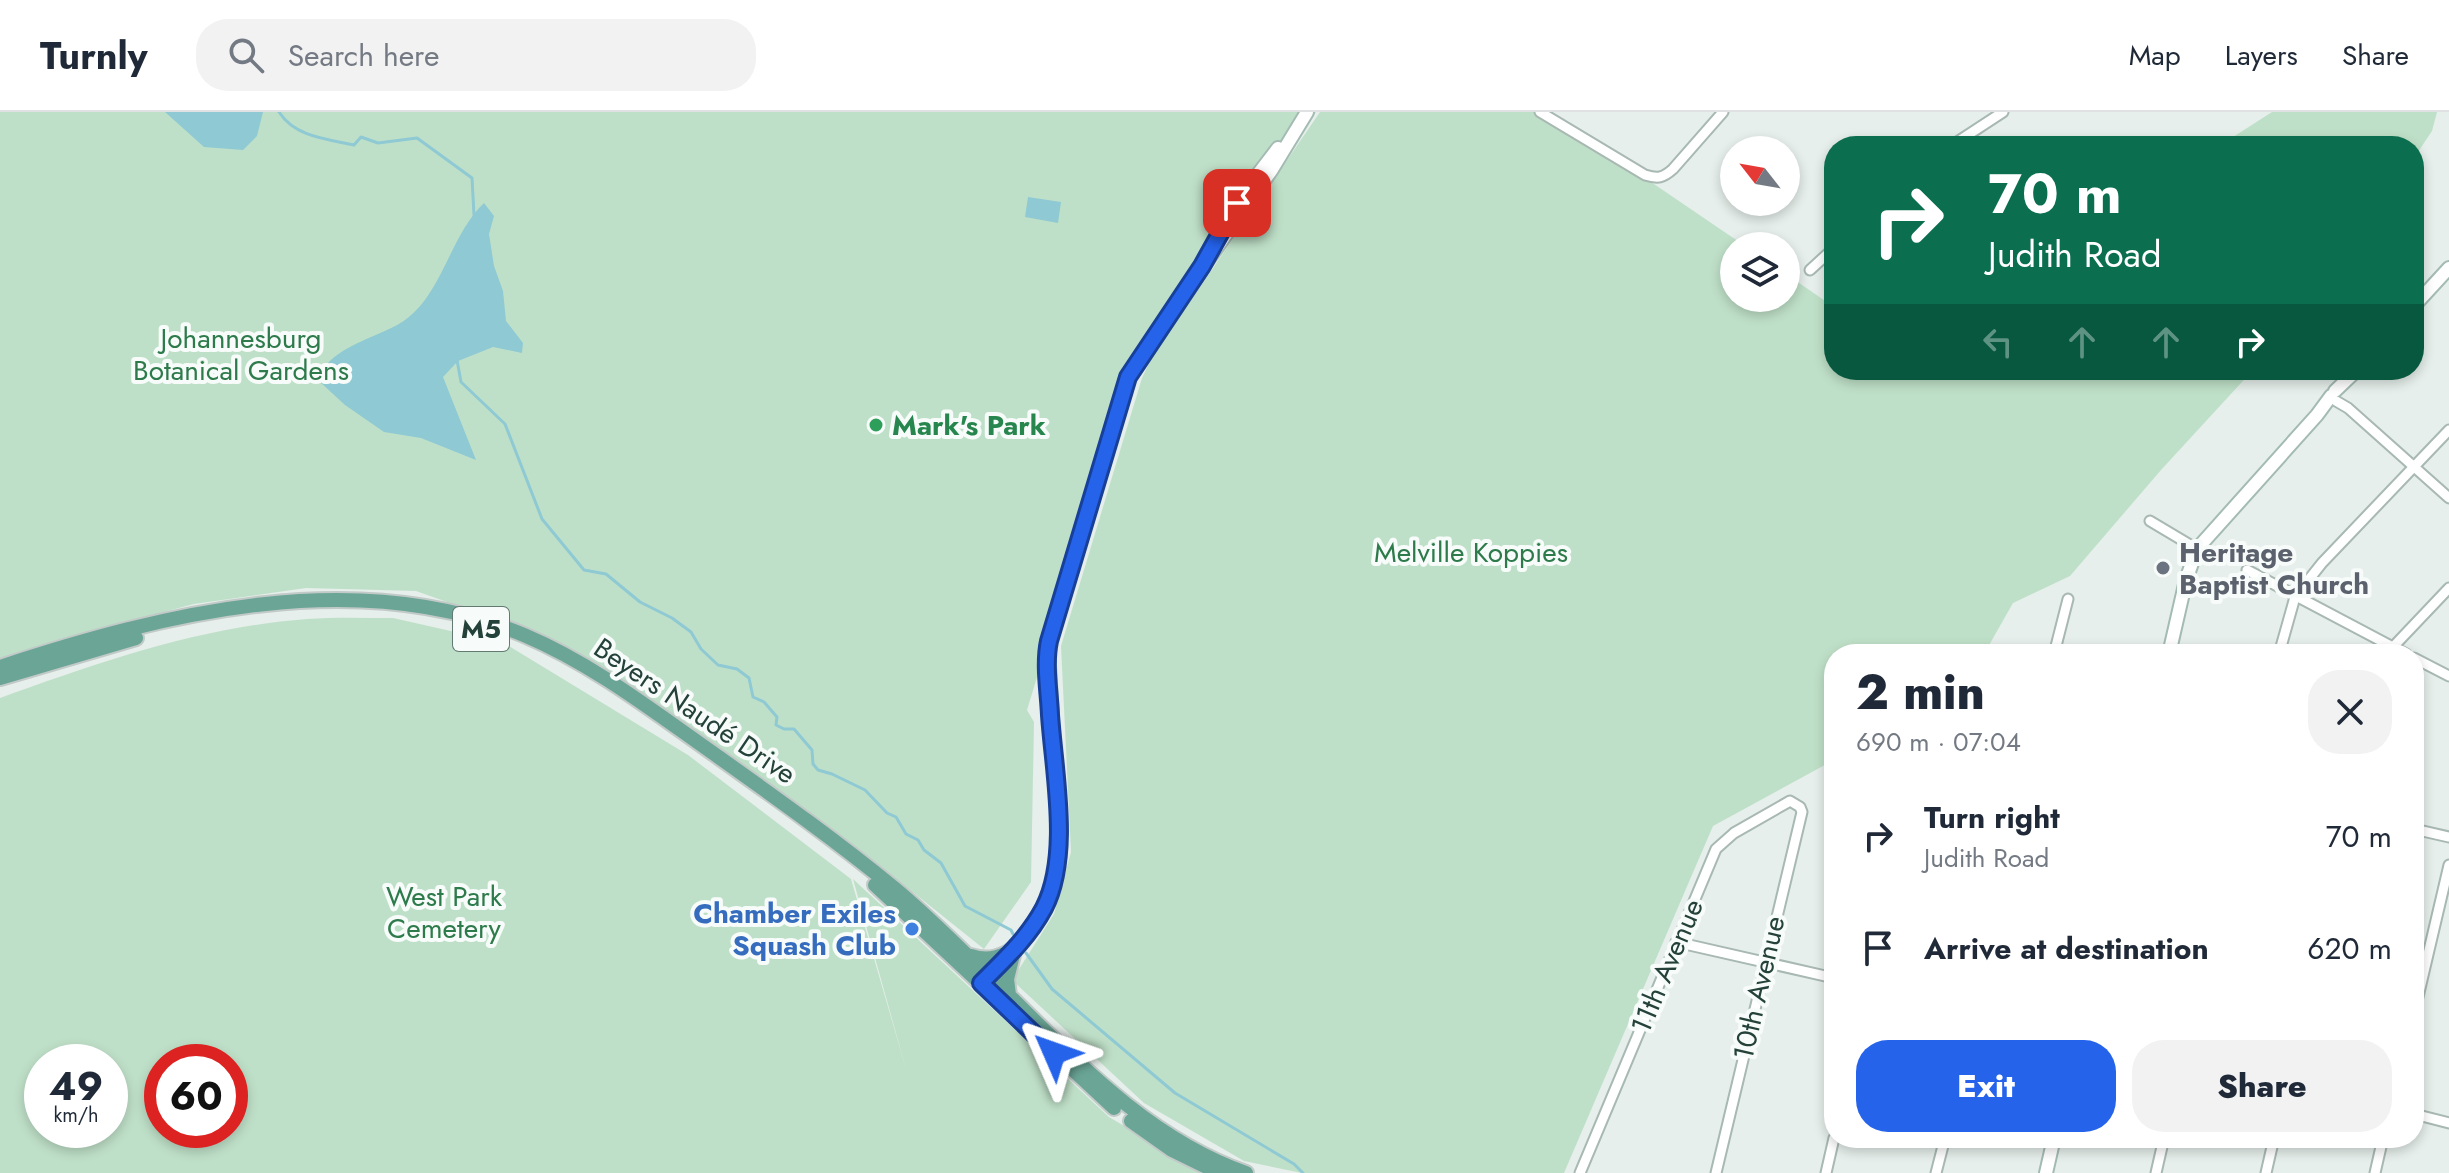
<!DOCTYPE html>
<html lang="en">
<head>
<meta charset="utf-8">
<style>
	:root { --surface:#fff; --page:#f2f2f3; --text:#1f2937; --muted:#747a83; --line:#e0e1e3; --accent:#2563eb }
	body { margin:0; font-family:Jost,sans-serif; background:var(--page); color:var(--text); height:100vh; display:flex; flex-direction:column; font-size:30px; white-space:nowrap }
	* { box-sizing:border-box; margin:0 }
	p { font-size:26px; color:var(--muted) }
	.icon { flex:none; width:44px; height:44px; fill:none; stroke:currentColor; stroke-width:2; stroke-linecap:round; stroke-linejoin:round }
	.map { position:relative; flex:1; overflow:hidden }
	.sheet { position:absolute; left:1824px; top:532px; width:600px; height:504px; display:flex; flex-direction:column; background:var(--surface); border-radius:32px; box-shadow:0 4px 12px #0003 }
	.sheet>* { flex:none }
	.guide { position:absolute; left:1824px; top:24px; width:600px; height:244px; border-radius:32px; box-shadow:0 4px 12px #0003; background:#0b6e4f; color:#fff; overflow:hidden }
	.needle { width:52px; rotate:301deg }
	.tools { position:absolute; left:1720px; top:24px; display:grid; gap:16px }
	.tools a { display:grid; place-items:center; width:80px; height:80px; border-radius:50%; background:var(--surface); box-shadow:0 4px 12px #0003; font-size:40px }
	.speed { position:absolute; left:24px; top:932px; display:flex; gap:16px; font-size:40px; font-weight:700; text-align:center }
	.speed>* { display:grid; place-content:center; width:104px; height:104px; border-radius:50%; background:var(--surface); box-shadow:0 4px 12px #0003; line-height:1 }
	.speed small { font-size:20px; font-weight:400 }
	.speed .limit { border:12px solid #d22; background:#fff; color:#111 }
	.pin { position:absolute; display:grid; place-items:center; width:68px; height:68px; color:#fff; margin:-34px; border-radius:16px; box-shadow:0 4px 12px #0006 }
	.me { position:absolute; width:88px; margin:-44px; rotate:313deg; stroke-linejoin:round; filter:drop-shadow(0 0 6px #0008) }
	.turn { display:flex; align-items:center; gap:28px; height:168px; padding:0 32px; font-size:36px }
	.turn .icon { width:104px; height:104px; stroke-width:2.5 }
	.turn b { display:block; font-size:56px; line-height:68px }
	.lanes { display:flex; align-items:center; height:76px; padding:0 32px; background:#0003; justify-content:center; gap:40px; direction:ltr }
	.lanes .off { opacity:.35 }
	.round { display:grid; place-items:center; flex:none; width:84px; height:84px; border-radius:32px; background:var(--page) }
	.head { display:flex; align-items:center; justify-content:space-between; height:136px; padding:0 32px }
	h1 { font-size:48px; font-weight:800; line-height:60px }
	.cta { display:flex; gap:16px; margin-top:auto; padding:16px 32px }
	.cta a { flex:1; height:92px; border-radius:32px; background:var(--accent); color:#fff; font-size:32px; font-weight:800; line-height:92px; text-align:center }
	.cta a+a { background:var(--page); color:var(--text) }
	ul { padding:0; list-style:none }
	li { display:flex; align-items:center; gap:24px; height:112px; padding:0 32px }
	li div { flex:1 }
	li b { display:block; font-size:30px }
	li em { font-style:normal }
	header { display:flex; align-items:center; gap:48px; box-sizing:border-box; height:112px; padding:0 40px; background:var(--surface); border-bottom:2px solid var(--line) }
	header strong { font-size:38px }
	nav { display:flex; gap:44px; margin-inline-start:auto; font-size:28px }
	.search { width:560px; height:72px; background:var(--page); display:flex; align-items:center; gap:20px; box-sizing:border-box; padding:0 28px; border-radius:32px; color:var(--muted); font-size:30px }
	.map>svg:first-child { display:block }
	.green { fill:#bfe0c8; fill-rule:evenodd }
	.water { fill:#8ec9d4 }
	.lines { fill:none; stroke-linecap:round; stroke-linejoin:round }
	.stream { stroke:#8ec9d4; stroke-width:3 }
	.street-casing { stroke:#a8b8b2; stroke-width:13 }
	.secondary-casing { stroke:#a4bbb3; stroke-width:16 }
	.primary-casing { stroke:#c2cac8; stroke-width:18 }
	.street { stroke:#fff; stroke-width:9 }
	.secondary { stroke:#fff; stroke-width:12 }
	.primary { stroke:#6aa596; stroke-width:14 }
	.route-casing { stroke:#184099; stroke-width:20 }
	.route { stroke:#2563eb; stroke-width:14 }
	.leisure-dot { fill:#2e9e5b; stroke:#f7fbf9; stroke-width:3 }
	.worship-dot { fill:#6b7280; stroke:#f7fbf9; stroke-width:3 }
	.shop-dot { fill:#3f7fe0; stroke:#f7fbf9; stroke-width:3 }
	.labels { text-anchor:middle; dominant-baseline:central; stroke-width:8; stroke-linejoin:round; paint-order:stroke }
	.shield { fill:#f7fbf9; stroke:#637a73; stroke-width:2 }
	.shield-label { font-size:26px; font-weight:bold; fill:#24423a }
	.park-label { font-size:28px; fill:#2d7a4b; stroke:#f7fbf9 }
	.leisure-label { font-size:28px; font-weight:bold; fill:#27864d; stroke:#f7fbf9; text-anchor:start }
	.worship-label { font-size:28px; font-weight:bold; fill:#5b616d; stroke:#f7fbf9; text-anchor:start }
	.street-label { font-size:28px; fill:#24423a; stroke:#f7fbf9 }
	.shop-label { font-size:28px; font-weight:bold; fill:#366cbe; stroke:#f7fbf9; text-anchor:end }
</style>
</head>
<body>
<header>
<strong>Turnly</strong>
<div class="search"><svg class="icon" aria-label="search" viewBox="0 0 24 24"><circle cx="10" cy="10" r="6"/><path d="M15 15l6 6"/></svg>Search here</div>
<nav><a>Map</a><a>Layers</a><a>Share</a></nav>
</header>
<div class="map">
<svg width="2449" height="1061" viewBox="0 0 2449 1061">
	<rect width="100%" height="100%" fill="#e6efeb"/>
	<path class="green" d="M0,0H1316L1126,275L1027,598L1034,610L1031,770L984,837L850,730L612,563L506,511L416,479L306,476L194,492L80,522L0,553Z
		M1320,0H1538L1651,70L1745,134H1734V186H1786V162L1834,195V258H2253L2161,358L2070,464L2013,491L1984,542H1834V648L1713,714L1564,1061H1302L1244,1049L1144,991L1012,868L1054,802L1071,740L1061,534L1142,266L1152,245Z
		M2272,0H2437L2432,19L2414,46V34H2219Z
		M393,506L504,531L688,643L851,767L906,957L853,767L1109,1005L1204,1061H0V586C100,550 200,515 307,507C335,505 364,506 393,506ZM42,950H110V1018H42ZM162,950H230V1018H162Z"/>
	<path class="water" d="M165,0H263L257,24L243,38L204,35Z
		M1028,85L1061,90L1058,111L1025,105Z
		M484,91L494,104L489,122L494,154L503,179L506,209L523,231L522,241L493,235L458,249L443,265L476,348L421,326L384,320L345,293L320,270C322,236 380,226 405,208C443,181 450,123 484,91Z"/>
	<g class="lines">
		<path class="stream" d="M279,0C295,25 326,27 354,33L361,25L378,31L417,26L472,66L474,103
			M457,248L461,270L505,312L542,407L584,458L606,462L640,490L672,506L691,520L701,537L718,553L737,557L749,566L753,585L764,590L777,605L776,613L784,617H794L812,638L813,652L818,658L832,662L865,678L887,701L896,705L906,722L918,728L924,738L941,751L965,794L1011,818L1013,822
			M1026,841L1052,877L1175,981L1294,1052L1303,1061"/>
		<defs>
			<path id="street" d="M1540,0L1645,63C1658,67 1663,66 1673,57L1723,0
				M1951,34L2003,0
				M1810,158L1834,136
				M2336,289L2348,296L2449,386
				M2150,409L2197,437
				M2247,458L2406,542
				M2054,542L2068,487
				M2279,542L2295,485L2322,451L2449,318
				M2391,542L2393,535L2449,476
				M2414,546L2449,564
				M2414,717L2449,725
				M1676,830L1834,866
				M2414,902L2449,753
				M2414,1002L2449,1011
				M1580,1061L1716,737L1734,721L1790,689L1800,695L1802,700L1716,1061
				M1826,1061L1834,1026
				M1936,1061L1945,1026
				M2156,1061L2164,1026
				M2266,1061L2274,1026
				M2375,1061L2383,1026"/>
			<path id="secondary" d="M1222,116L1245,79L1278,36
				M2414,194L2449,156
				M2335,279L2357,258
				M2169,542L2186,468L2197,437L2317,303L2331,284
				M983,869L1008,846L1035,811L1053,773L1057,747L1058,713L1048,536L1126,270L1140,244L1271,59L1307,0
				M2046,1061L2054,1026"/>
			<path id="primary" d="M0,555C164,501 357,453 524,523C595,553 657,602 720,646C779,688 838,730 894,776C922,799 948,825 974,850C1058,928 1135,1022 1246,1061
				M0,566L136,526
				M875,773L1114,996
				M971,844C989,850 1003,845 1018,834
				M1009,883L1007,867L1014,839
				M1131,1009L1172,1038L1219,1061"/>
		</defs>
		<use href="#street" class="street-casing"/>
		<use href="#secondary" class="secondary-casing"/>
		<use href="#primary" class="primary-casing"/>
		<use href="#street" class="street"/>
		<use href="#secondary" class="secondary"/>
		<use href="#primary" class="primary"/>
	</g>
	<g class="lines">
		<defs>
			<path id="route" d="M1054,941L981,871C1004,848 1028,826 1044,796C1071,743 1054,661 1050,603C1049,579 1044,553 1049,529L1128,265L1202,154L1237,91"/>
		</defs>
		<use href="#route" class="route-casing"/>
		<use href="#route" class="route"/>
	</g>
	<circle class="leisure-dot" cx="876" cy="313" r="8"/>
	<circle class="worship-dot" cx="2163" cy="456" r="8"/>
	<circle class="shop-dot" cx="912" cy="817" r="8"/>
	<g class="labels">
		<rect class="shield" x="453" y="495" width="56" height="44" rx="6"/>
		<g class="shield-label">
			<text x="481" y="517">M5</text>
		</g>
		<g class="park-label">
			<text x="241" y="226">Johannesburg<tspan x="241" dy="32">Botanical Gardens</tspan></text>
			<text x="1471" y="440">Melville Koppies</text>
			<text x="444" y="784">West Park<tspan x="444" dy="32">Cemetery</tspan></text>
		</g>
		<g class="leisure-label">
			<text x="892" y="313">Mark's Park</text>
		</g>
		<g class="worship-label">
			<text x="2179" y="440">Heritage<tspan x="2179" dy="32">Baptist Church</tspan></text>
		</g>
		<g class="street-label">
			<text transform="translate(695 599) rotate(34)">Beyers Naudé Drive</text>
			<text transform="translate(1667 854) rotate(-67)">11th Avenue</text>
			<text transform="translate(1759 876) rotate(-77)">10th Avenue</text>
		</g>
		<g class="shop-label">
			<text x="896" y="801">Chamber Exiles<tspan x="896" dy="32">Squash Club</tspan></text>
		</g>
	</g>
</svg>
<div class="tools">
<a><svg class="needle" viewBox="-14 -14 28 28"><path d="M0-13l5 13h-10z" fill="#e53935"/><path d="M0 13l5-13h-10z" fill="#747a83"/></svg></a>
<a><svg class="icon" aria-label="layers" viewBox="0 0 24 24"><path d="M12 4l9 5-9 5-9-5zM3 14l9 5 9-5"/></svg></a>
</div>
<div class="speed"><div>49<small>km/h</small></div><div class="limit">60</div></div>
<div class="pin" style="left:1237px;top:91px;background:#d93025"><svg class="icon" aria-label="arrive" viewBox="0 0 24 24"><path d="M6 21V4h12l-3 4 3 4H6"/></svg></div>
<svg class="me" style="left:1054px;top:941px" viewBox="-20 -20 40 40"><path d="M0-17L14 15 0 8-14 15z" fill="#2563eb" stroke="#fff" stroke-width="4"/></svg>
<div class="guide">
<div class="turn"><svg class="icon" aria-label="right" viewBox="0 0 24 24"><path d="M7 20v-9h11M14 6l5 5-5 5"/></svg><div><b>70 m</b>Judith Road</div></div>
<div class="lanes"><svg class="icon off" aria-label="left" viewBox="0 0 24 24"><path d="M17 20v-9H6M10 6l-5 5 5 5"/></svg><svg class="icon off" aria-label="ahead" viewBox="0 0 24 24"><path d="M12 20V5M6 11l6-6 6 6"/></svg><svg class="icon off" aria-label="ahead" viewBox="0 0 24 24"><path d="M12 20V5M6 11l6-6 6 6"/></svg><svg class="icon" aria-label="right" viewBox="0 0 24 24"><path d="M7 20v-9h11M14 6l5 5-5 5"/></svg></div>
</div>
<section class="sheet">
<div class="head"><div><h1>2 min</h1><p>690 m · 07:04</p></div><a class="round"><svg class="icon" aria-label="close" viewBox="0 0 24 24"><path d="M6 6l12 12M18 6L6 18"/></svg></a></div>
<ul>
<li><svg class="icon" aria-label="right" viewBox="0 0 24 24"><path d="M7 20v-9h11M14 6l5 5-5 5"/></svg><div><b>Turn right</b><p>Judith Road</p></div><em>70 m</em></li>
<li><svg class="icon" aria-label="arrive" viewBox="0 0 24 24"><path d="M6 21V4h12l-3 4 3 4H6"/></svg><div><b>Arrive at destination</b></div><em>620 m</em></li>
</ul>
<div class="cta"><a>Exit</a><a>Share</a></div>
</section>
</div>
</body>
</html>
